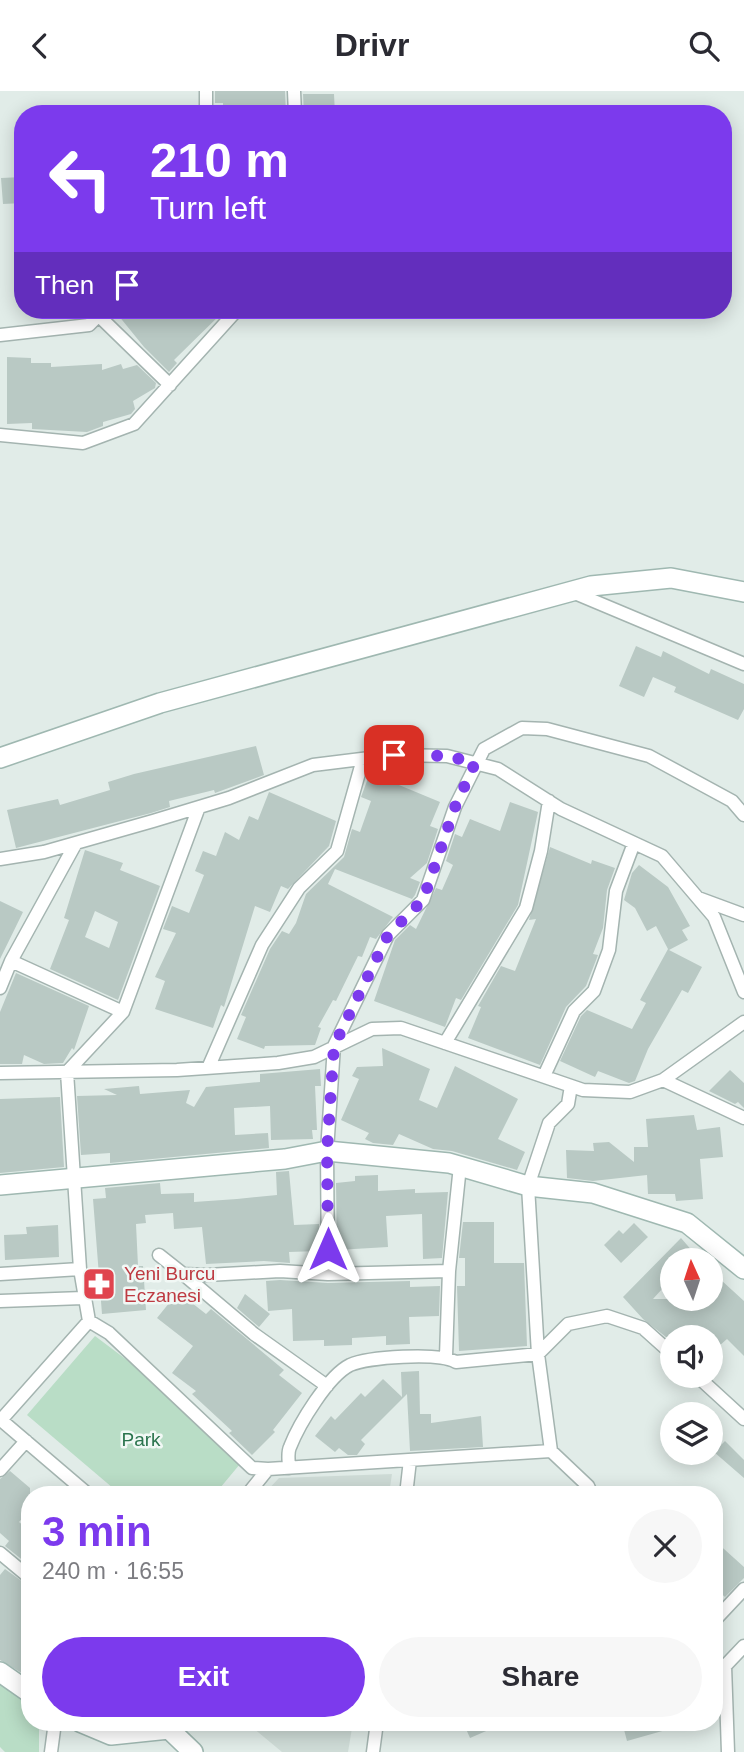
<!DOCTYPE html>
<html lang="en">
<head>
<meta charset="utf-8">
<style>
	:root { --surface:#fff; --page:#f7f7f7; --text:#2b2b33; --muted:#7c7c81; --accent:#7c3aed }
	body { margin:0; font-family:Helvetica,sans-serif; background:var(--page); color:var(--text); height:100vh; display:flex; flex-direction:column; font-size:26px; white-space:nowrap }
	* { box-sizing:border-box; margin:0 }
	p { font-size:23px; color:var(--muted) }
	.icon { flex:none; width:38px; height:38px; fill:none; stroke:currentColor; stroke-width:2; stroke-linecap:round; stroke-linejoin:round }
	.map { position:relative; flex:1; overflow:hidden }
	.panel { position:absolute; left:21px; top:1395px; width:702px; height:245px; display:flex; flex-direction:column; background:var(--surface); border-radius:28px; box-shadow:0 4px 18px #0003 }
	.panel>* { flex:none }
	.banner { position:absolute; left:14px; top:14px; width:718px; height:214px; border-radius:28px; box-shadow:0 4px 18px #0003; background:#7c3aed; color:#fff; overflow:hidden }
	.needle { width:46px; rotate:357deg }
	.controls { position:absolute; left:660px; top:1157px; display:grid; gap:14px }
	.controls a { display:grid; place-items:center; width:63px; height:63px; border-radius:50%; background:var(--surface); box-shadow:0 4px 18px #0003; font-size:35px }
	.pin { position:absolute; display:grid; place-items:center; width:60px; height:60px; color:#fff; margin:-30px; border-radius:14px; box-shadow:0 4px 10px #0006 }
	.me { position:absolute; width:77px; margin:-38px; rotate:0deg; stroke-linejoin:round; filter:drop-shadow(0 0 5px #0008) }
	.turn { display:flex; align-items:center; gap:24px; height:147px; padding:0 21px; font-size:32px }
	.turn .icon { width:91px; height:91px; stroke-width:2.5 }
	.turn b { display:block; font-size:49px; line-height:60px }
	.then { display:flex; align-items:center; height:66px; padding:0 21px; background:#0003; gap:14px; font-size:26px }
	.round { display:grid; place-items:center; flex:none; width:74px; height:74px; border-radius:37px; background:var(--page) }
	.overview { display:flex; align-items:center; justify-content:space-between; height:119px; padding:0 21px }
	h1 { font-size:42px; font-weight:700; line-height:52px; color:var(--accent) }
	.primary-button { display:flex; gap:14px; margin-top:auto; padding:14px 21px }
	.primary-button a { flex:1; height:80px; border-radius:42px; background:var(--accent); color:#fff; font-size:28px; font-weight:700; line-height:80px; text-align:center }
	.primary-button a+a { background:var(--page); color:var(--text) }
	header { display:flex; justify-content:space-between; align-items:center; height:91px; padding:0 21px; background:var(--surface); font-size:32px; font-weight:700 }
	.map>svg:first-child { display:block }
	.built { fill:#cfdcd7 }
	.green { fill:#b9ddc6 }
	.building { fill:#b9c9c4; fill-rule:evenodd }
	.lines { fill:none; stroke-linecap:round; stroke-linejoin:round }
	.street-casing { stroke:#a4b4b0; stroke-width:15 }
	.secondary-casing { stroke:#9fb8b1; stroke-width:22 }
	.street { stroke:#fff; stroke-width:12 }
	.secondary { stroke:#fff; stroke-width:19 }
	.route { stroke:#7c3aed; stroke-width:12; stroke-dasharray:0 21.6 }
	.labels { text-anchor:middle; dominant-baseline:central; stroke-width:5; stroke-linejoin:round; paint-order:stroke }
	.health-label { font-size:19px; fill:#be3a42; stroke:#f1f8f5; text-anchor:start }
	.park-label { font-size:19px; fill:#2b744e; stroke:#f1f8f5 }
</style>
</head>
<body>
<header><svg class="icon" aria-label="back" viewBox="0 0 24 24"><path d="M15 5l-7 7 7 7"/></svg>Drivr<svg class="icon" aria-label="search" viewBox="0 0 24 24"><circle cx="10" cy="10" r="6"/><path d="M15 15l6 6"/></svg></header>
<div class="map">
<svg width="744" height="1661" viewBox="0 0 744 1661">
	<rect width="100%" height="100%" fill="#e1ece8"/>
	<path class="built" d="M392,1383L389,1403H264L279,1387Z
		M246,1631H353L348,1661H282Z"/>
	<path class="green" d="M95,1245L184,1312L240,1373L215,1403H120L27,1324Z
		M0,1593L30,1615V1631H39V1661H5L0,1656Z"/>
	<path class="building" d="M215,0H285L286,23H223V12H215Z
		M303,3H334L335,23H304Z
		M23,86V112L3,113L1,87Z
		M114,219H225L174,269L177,272L169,281L144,256Z
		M7,266L31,267V272H51V276L102,273V279L121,273L123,278L137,274L156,292L155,297L133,310L135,318L131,323L103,331V335L87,341L32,338V332L7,333Z
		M636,555L661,566L663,560L709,583L711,578L744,593V618L738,629L674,601L676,596L653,586L644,606L619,595Z
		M256,655L264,684L215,702L214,699L169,710L170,716L151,722L16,757L7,719L58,708L60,714L110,699L108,691L134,683Z
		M370,682L440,711L430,735L438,738L427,772L410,787L420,791L415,804L412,808L335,778L328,793L393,826L376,848L370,846L362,866L358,865L336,910L333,909L318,936L321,937L315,954L265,955L264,958L237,948L246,926L241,924L270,858L282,840L289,843L296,832L306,803L344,766L352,738L360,741L371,710L361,706Z
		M269,701L336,730L329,755L288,798L281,795L270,821L255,815L224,916L221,914L213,937L155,918L165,890L155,886L176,842L163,838L172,815L189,822L204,784L195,780L203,760L216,765L225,741L239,749L249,725L258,729Z
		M510,711L538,721L518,814L461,909L456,907L445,936L374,910L395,849L410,834L416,838L436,797L442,799L453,774L446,770L455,743L462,746L470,728L500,740Z
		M550,756L591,773L592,769L615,777L607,799L603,837L593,863L598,864L586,895L566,916L540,974L468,947L481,916L478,915L501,875L515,880L536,828L529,829Z
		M85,759L123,772L120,779L160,795L118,909L50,878L69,829L64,827ZM95,820L118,831L109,857L85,846Z
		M639,774L668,796L690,835L682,839L688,849L669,859L702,876L688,902L682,899L648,958L635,990L629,992L598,980L595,986L560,970L581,925L587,919L632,938L646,912L640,909L668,858L656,835L647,840L635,817L624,809L632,782Z
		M0,810L23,821L0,868Z
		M16,882L89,915L74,959L72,957L63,972L44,973L24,964L22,973H0V921Z
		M382,957L430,978L419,1009L437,1017L455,975L518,1008L498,1048L525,1061L517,1079L452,1060L433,1058L399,1043L393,1054L373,1052L365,1048L369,1042L341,1029L359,988L352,985L357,976L383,975Z
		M320,978L321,995H315L317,1039H312L313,1048L271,1049L270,1015L234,1017L235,1044L268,1042L269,1057L110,1072V1062L81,1064L77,1005L117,1004L104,998L139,995L140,1003L190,999L186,1012L194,1016L206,996L260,991V983Z
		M730,979L744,992V1017L738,1011L735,1013L709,1000Z
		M60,1006L64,1076L0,1082V1008Z
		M694,1024L697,1039L720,1036L723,1066L700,1068L703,1108L676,1110L675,1103H648L647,1084L593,1090L567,1087L566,1059L594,1060L593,1052L609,1051L634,1071V1056H648L646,1028Z
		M289,1080L294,1134L319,1133V1160L289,1161L290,1172L264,1170L206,1173L202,1136L174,1138L173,1122L145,1124L146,1132L136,1133L138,1175H143L146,1219L102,1223L93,1108L106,1107L105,1097L160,1092L161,1103L194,1102V1111L237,1108L277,1104L276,1081Z
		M378,1084V1100L415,1098V1102L448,1101L442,1167L423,1168L422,1123L386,1125L388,1156L337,1159L336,1092L355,1090V1085Z
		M463,1131H494V1172H524L527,1255L459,1260L457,1195H465V1167H459Z
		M634,1132L648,1146L621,1172L604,1154L619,1139L623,1143Z
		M58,1134L59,1166L5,1169L4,1144L27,1143L26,1136Z
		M681,1147L700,1169H672V1187L653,1208H710V1179L744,1210V1265L727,1248L710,1263V1246H666L643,1228L623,1206Z
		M280,1189L328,1192L410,1190V1196L440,1195L439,1225L409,1226L410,1253L386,1254V1245L352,1247V1254L324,1255V1249L293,1250L292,1218L268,1220L266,1190Z
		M178,1201L206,1223L211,1218L284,1279L279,1284L302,1302L273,1339L275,1341L252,1364L229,1342L232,1340L192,1303L196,1300L172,1282L193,1255L157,1227Z
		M245,1203L270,1223L259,1236L237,1217Z
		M419,1280L420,1323H431V1332L481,1325L483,1356L410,1360L407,1303L361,1349L365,1353L357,1364H348L339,1357L335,1361L315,1345L331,1325L335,1329L361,1302L365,1306L383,1288L402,1306L401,1281Z
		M725,1350L744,1369V1387L714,1361Z
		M10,1380L30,1397V1419L19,1431L30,1440V1475L5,1455L9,1450L0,1442V1388Z
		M714,1449L744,1476V1487L725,1506L714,1496Z
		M5,1478L30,1496V1587L0,1569V1484Z
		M463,1631H507L470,1647Z
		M622,1631H680V1635L627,1650Z"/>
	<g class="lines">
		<defs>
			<path id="street" d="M294,0L295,23
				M206,23V0
				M99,225L170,294
				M0,244L89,234L104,219
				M0,344L83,352L134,333L237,219
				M570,500L744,573
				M0,768L44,761L153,730L229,707L313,674L394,664L447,665L498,678L561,718L662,765L714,826L744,901
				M698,807L744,824
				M11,870L123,921L199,716
				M0,897L11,870L76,752
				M445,952L526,817L541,760L549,710
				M209,975L262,854L299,797L337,760L363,668
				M0,982L177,979L278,972L314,966L372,938L401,937L583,999L630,1001L663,989L744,931
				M544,985L574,920L594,900L609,859L616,800L634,752
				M663,989L744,1027
				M159,1164L183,1183L207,1184L280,1180L328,1183L449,1180
				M0,1183L80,1178
				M183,1183L254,1243L327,1295
				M328,1183L327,1060L334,955L388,844L423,809L455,716L484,658L522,637L547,638L649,665L732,710L744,724
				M0,1210L83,1207
				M89,1230L80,1178L67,981L123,921
				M538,1263L528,1095L549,1032L568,1013L571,995
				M538,1263L568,1233L607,1225L643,1237L672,1263
				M446,1265L449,1180L460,1075
				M696,1284L744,1328
				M551,1360L588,1395L592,1404
				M268,1378L551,1360L538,1263L456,1271C438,1261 368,1266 350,1274C328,1285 299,1333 290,1356C287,1362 289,1370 289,1377
				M0,1379L26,1350
				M89,1404L1,1329L89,1230L109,1242L252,1377L268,1378L247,1404
				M406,1404L410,1369
				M0,1462L30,1487
				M714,1530L744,1498
				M51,1661L55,1631
				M373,1661L377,1631
				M728,1661L725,1575L744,1555"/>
			<path id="secondary" d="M0,667L160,612L591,495L671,487L744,501
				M0,1094L285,1068L327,1060L449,1072L528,1095L593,1102L687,1132L744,1178
				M0,1581L30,1602
				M80,1631L111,1644L169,1638L193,1661"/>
		</defs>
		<use href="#street" class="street-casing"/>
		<use href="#secondary" class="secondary-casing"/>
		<use href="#street" class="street"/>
		<use href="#secondary" class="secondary"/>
	</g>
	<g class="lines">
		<path class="route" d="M328,1158L327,1060L334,955L388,844L423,809L455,716L475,672L447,665L394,664"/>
	</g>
	<defs>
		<symbol id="pharmacy-square" viewBox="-11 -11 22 22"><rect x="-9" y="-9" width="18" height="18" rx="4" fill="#e0444e" stroke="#f1f8f5"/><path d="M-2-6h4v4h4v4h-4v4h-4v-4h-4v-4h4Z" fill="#fff"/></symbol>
	</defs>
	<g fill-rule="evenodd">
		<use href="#pharmacy-square" x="80" y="1174" width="38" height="38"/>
	</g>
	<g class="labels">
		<g class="health-label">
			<text x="124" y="1182">Yeni Burcu<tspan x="124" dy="22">Eczanesi</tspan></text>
		</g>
		<g class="park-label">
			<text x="141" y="1348">Park</text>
		</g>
	</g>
</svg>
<div class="controls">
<a><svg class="needle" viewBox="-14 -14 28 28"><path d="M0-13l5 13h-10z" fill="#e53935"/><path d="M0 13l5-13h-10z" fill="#7c7c81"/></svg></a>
<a><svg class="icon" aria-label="sound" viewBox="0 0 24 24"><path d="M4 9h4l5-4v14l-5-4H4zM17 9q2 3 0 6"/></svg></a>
<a><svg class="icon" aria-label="layers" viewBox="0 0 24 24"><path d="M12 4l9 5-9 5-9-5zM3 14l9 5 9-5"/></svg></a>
</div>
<div class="pin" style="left:394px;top:664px;background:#d93025"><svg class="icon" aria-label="arrive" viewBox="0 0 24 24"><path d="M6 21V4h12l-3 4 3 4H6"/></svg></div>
<svg class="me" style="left:328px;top:1158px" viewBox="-20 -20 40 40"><path d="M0-17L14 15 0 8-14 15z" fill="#7c3aed" stroke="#fff" stroke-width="4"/></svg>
<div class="banner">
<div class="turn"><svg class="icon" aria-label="left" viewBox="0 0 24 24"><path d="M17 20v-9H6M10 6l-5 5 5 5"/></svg><div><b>210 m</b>Turn left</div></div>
<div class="then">Then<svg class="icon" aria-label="arrive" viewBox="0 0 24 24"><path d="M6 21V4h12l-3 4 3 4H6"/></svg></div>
</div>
<section class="panel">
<div class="overview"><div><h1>3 min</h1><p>240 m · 16:55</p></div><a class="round"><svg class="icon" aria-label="close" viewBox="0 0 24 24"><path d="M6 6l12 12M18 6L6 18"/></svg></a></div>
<div class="primary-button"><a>Exit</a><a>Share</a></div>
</section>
</div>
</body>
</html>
